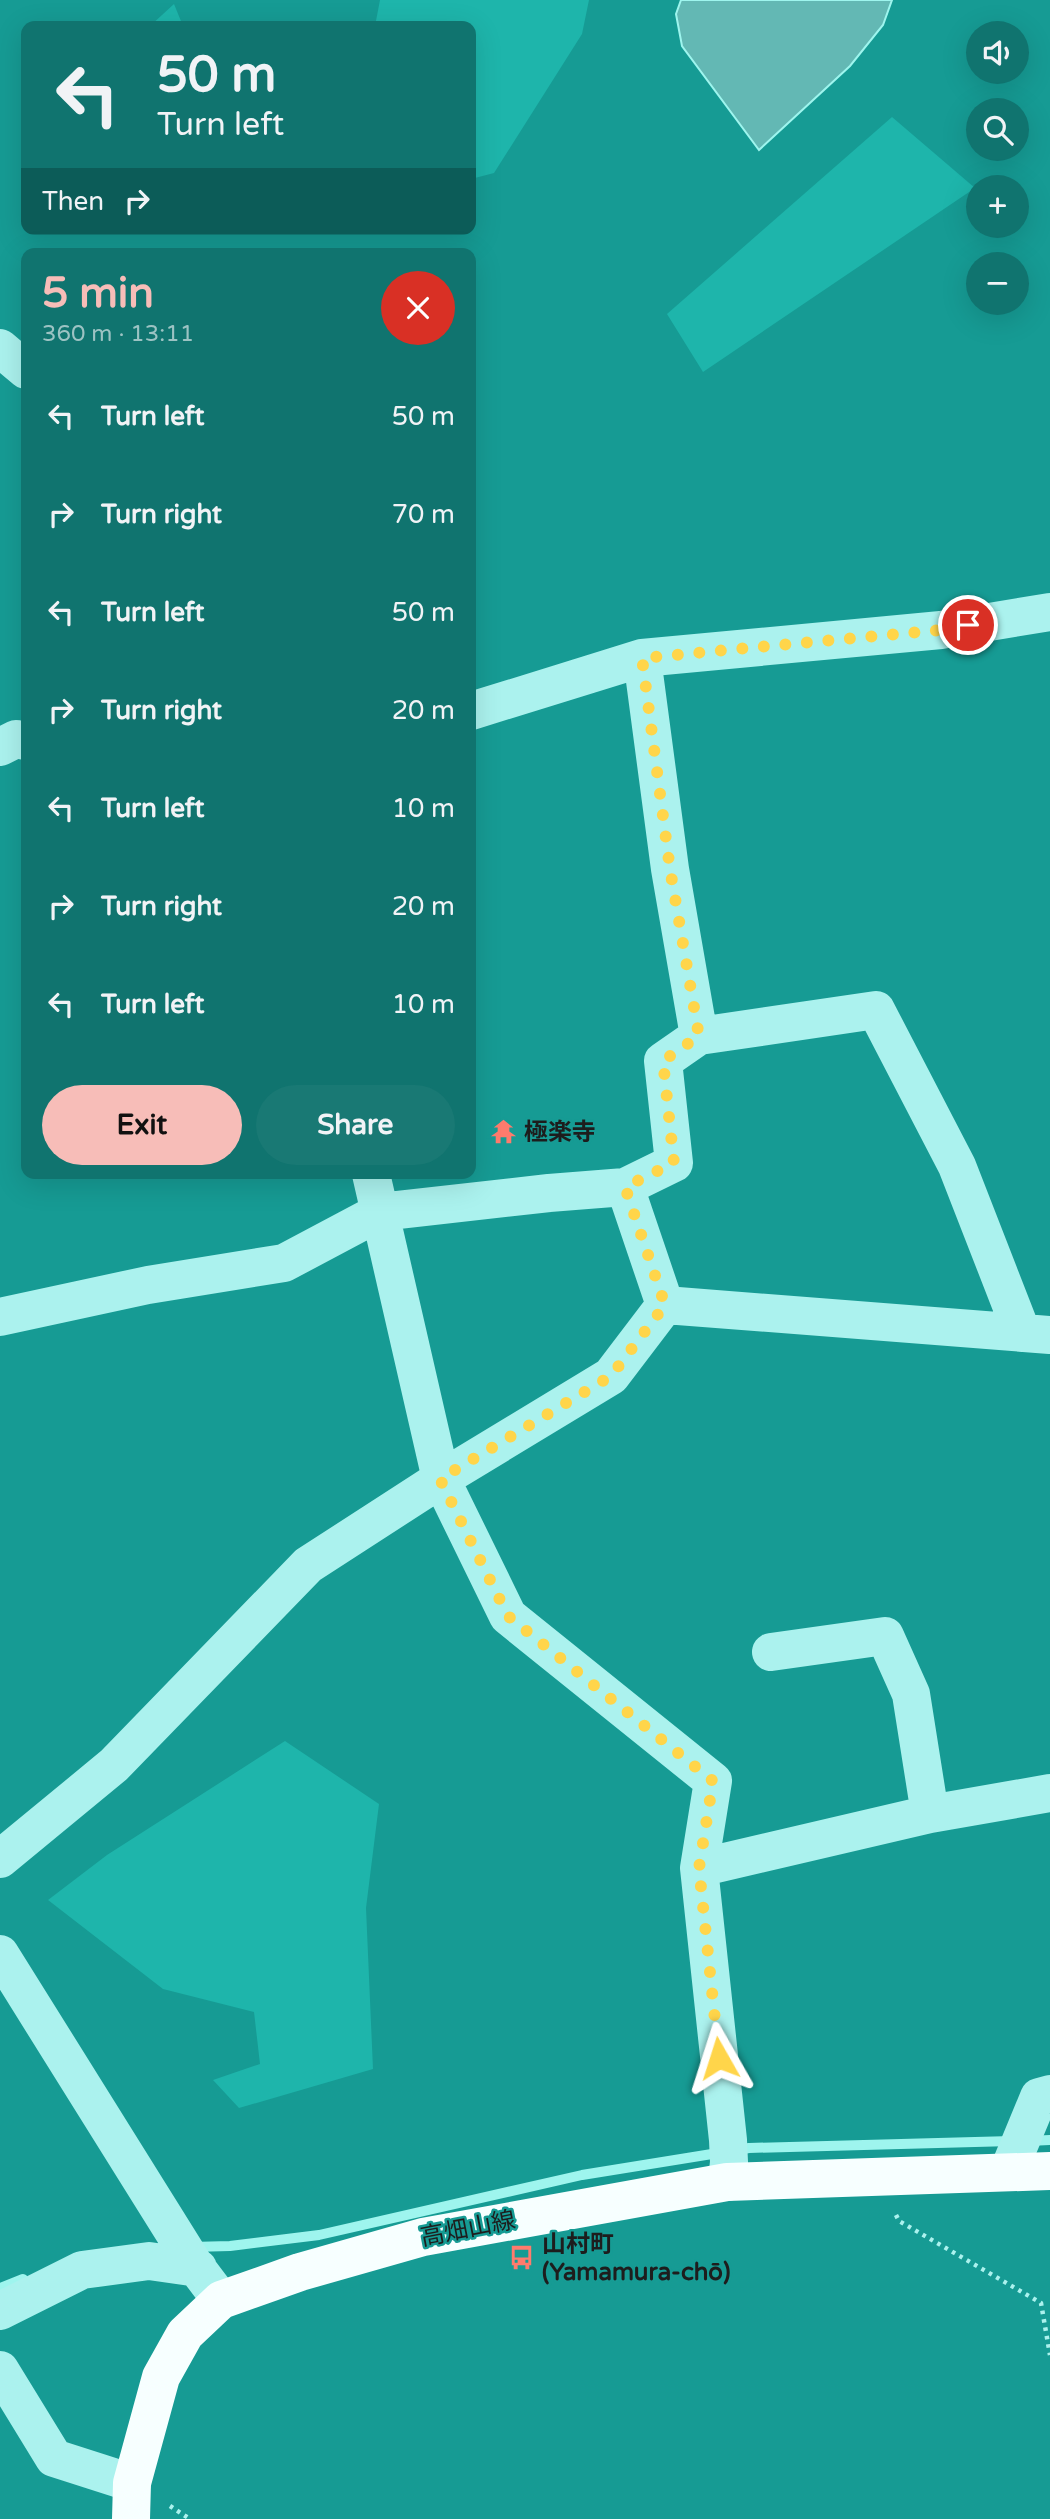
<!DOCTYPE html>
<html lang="en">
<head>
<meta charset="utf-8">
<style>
	:root { --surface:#10746f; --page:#197974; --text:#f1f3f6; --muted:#9cc3c3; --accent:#f7bdb8 }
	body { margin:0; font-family:"Varela Round","Noto Sans JP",sans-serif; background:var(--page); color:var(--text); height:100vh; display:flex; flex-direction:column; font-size:26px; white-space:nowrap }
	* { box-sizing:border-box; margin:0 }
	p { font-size:23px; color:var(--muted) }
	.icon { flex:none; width:38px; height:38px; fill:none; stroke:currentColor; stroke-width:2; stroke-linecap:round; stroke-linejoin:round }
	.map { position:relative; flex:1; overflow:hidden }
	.sheet { position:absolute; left:21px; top:248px; width:455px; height:931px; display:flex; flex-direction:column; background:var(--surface); border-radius:14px; box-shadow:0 7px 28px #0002 }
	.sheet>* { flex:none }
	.guide { position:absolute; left:21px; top:21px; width:455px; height:214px; border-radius:14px; box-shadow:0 7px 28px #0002; background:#10746f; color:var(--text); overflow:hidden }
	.buttons { position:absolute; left:966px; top:21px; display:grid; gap:14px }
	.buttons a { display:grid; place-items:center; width:63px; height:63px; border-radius:50%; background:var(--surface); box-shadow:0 7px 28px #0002; font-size:35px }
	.pin { position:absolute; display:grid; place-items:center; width:60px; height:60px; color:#fff; margin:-30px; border:4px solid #fff; border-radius:50%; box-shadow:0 2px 7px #0007 }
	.me { position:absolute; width:77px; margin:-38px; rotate:354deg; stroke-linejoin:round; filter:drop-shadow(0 0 5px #0008) }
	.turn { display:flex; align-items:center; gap:24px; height:147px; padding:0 21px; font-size:32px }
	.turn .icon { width:91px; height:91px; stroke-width:2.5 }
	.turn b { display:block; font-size:49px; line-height:60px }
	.then { display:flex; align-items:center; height:66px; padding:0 21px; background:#0003; gap:14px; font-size:26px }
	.round { display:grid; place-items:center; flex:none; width:74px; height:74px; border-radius:37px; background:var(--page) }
	.summary { display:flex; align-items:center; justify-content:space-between; height:119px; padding:0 21px }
	h1 { font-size:42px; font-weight:800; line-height:52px; color:var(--accent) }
	.cta { display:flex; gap:14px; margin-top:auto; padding:14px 21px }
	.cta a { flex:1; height:80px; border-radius:42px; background:var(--accent); color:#111; font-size:28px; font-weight:800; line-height:80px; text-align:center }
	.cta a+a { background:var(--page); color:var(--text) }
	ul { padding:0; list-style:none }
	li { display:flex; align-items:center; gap:21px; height:98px; padding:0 21px }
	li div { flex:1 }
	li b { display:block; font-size:26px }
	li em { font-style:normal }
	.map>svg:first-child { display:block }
	.green { fill:#1eb5ab }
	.water { fill:#63b8b4; stroke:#9ef5ee; stroke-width:2 }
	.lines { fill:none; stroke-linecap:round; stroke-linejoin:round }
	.stream { stroke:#9ef5ee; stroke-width:10 }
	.path { stroke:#abf2ee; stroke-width:4.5; stroke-dasharray:3.5 5; stroke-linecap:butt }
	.minor { stroke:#abf2ee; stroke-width:38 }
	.major { stroke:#f7ffff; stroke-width:38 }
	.route { stroke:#ffd54a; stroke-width:12; stroke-dasharray:0 21.6 }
	.labels { text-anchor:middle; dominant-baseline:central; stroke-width:5; stroke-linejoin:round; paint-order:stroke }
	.poi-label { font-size:24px; font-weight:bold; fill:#1d1d1d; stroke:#169b94; text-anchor:start }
	.street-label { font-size:24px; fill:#1d1d1d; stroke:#169b94 }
</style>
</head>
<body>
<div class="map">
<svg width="1050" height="2519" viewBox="0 0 1050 2519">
	<rect width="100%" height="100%" fill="#169b94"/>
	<path class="green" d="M380,0H589L582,34L494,173L471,179V26H375Z
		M174,4L183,26H150Z
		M892,117L975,188L703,372L667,314Z
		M285,1741L379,1804L366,1908L373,2069L239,2108L213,2080L260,2064L254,2012L163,1989L48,1900L107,1855Z"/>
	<path class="water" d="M681,0H892L883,25L850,66L759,150L682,46L676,14Z"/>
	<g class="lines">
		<path class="stream" d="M1028,2141L1050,2140
			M191,2247L230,2246L319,2235L582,2175L749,2148L1012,2141
			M0,2288L23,2279"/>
		<path class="path" d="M896,2215L899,2221L1041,2303L1050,2355
			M170,2506L190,2519"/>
		<path class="minor" d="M0,348L26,370
			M642,658L670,869L699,1036
			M471,711L642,658L941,630L1050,612
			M0,747L16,739L26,741
			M371,1174L441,1479L508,1616L713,1781L699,1868L728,2140L729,2162L727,2182
			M625,1187L665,1305
			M0,1317L148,1285L284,1263L380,1212L549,1193L625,1187L674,1163L663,1061L699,1036L876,1010L957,1166L1022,1333
			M771,1652L885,1636L911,1694L930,1814
			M0,1859L114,1765L308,1565L441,1479L611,1376L665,1305L1050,1335
			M699,1868L930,1814L1050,1793
			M0,1954L193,2263L221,2300
			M1008,2172L1039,2097L1050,2094
			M0,2311L82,2270L149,2261L198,2268
			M0,2370L54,2458L132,2483"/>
		<path class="major" d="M131,2519L132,2483L161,2377L185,2334L221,2300L300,2272L423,2237L727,2182L1050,2171"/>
	</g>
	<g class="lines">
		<path class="route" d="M719,2058L699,1868L713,1781L508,1616L440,1479L611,1376L665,1305L625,1187L674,1163L663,1061L699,1036L670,869L642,658L941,630L968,625"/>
	</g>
	<defs>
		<symbol id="temple-bare" viewBox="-9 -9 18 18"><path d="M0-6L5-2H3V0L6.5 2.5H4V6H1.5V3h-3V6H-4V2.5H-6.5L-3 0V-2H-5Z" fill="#ff7b6d" stroke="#169b94" stroke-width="2.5" paint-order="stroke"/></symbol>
		<symbol id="bus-bare" viewBox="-9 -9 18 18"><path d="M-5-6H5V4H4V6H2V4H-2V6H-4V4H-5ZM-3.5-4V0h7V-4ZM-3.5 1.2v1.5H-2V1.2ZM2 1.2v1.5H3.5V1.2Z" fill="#ff7b6d" stroke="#169b94" stroke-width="2.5" paint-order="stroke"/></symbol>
	</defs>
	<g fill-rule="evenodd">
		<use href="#temple-bare" x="486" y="1114" width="35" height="35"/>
		<use href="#bus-bare" x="504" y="2240" width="35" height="35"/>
	</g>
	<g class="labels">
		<g class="poi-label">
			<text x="524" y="1132">極楽寺</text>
			<text x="542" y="2244">山村町<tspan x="542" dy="28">(Yamamura-chō)</tspan></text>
		</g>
		<g class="street-label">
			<text transform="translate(468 2229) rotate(-11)">高畑山線</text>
		</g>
	</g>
</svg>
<div class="buttons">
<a><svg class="icon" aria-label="sound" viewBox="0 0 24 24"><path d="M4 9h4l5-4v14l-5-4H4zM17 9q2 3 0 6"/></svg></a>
<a><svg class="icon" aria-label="search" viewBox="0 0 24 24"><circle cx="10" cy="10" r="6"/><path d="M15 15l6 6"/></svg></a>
<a>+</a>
<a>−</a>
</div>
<div class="pin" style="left:968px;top:625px;background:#d93025"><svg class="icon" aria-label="arrive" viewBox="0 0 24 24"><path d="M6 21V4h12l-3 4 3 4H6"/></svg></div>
<svg class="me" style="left:719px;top:2058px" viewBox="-20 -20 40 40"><path d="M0-17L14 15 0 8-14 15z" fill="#ffd54a" stroke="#fff" stroke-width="4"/></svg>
<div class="guide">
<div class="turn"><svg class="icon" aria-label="left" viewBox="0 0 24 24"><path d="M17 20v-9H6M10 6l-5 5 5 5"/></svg><div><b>50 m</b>Turn left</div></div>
<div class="then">Then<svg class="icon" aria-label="right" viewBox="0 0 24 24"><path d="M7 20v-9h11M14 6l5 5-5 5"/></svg></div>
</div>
<section class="sheet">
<div class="summary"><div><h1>5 min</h1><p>360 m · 13:11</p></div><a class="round" style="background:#d93025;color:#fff"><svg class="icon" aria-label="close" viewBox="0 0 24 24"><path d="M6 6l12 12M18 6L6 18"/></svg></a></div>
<ul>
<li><svg class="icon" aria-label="left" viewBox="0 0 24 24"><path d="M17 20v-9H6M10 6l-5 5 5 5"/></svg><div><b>Turn left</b></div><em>50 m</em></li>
<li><svg class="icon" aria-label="right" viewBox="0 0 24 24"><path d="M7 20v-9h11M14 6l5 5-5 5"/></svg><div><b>Turn right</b></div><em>70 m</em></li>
<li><svg class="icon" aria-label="left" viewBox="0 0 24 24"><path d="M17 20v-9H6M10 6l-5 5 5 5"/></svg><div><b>Turn left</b></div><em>50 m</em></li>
<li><svg class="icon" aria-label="right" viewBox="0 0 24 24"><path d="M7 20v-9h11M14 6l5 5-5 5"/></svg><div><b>Turn right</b></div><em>20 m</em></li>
<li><svg class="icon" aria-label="left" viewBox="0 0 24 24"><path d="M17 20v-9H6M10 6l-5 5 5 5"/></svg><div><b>Turn left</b></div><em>10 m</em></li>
<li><svg class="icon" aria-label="right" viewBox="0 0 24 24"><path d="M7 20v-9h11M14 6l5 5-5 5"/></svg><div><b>Turn right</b></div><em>20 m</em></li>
<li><svg class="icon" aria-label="left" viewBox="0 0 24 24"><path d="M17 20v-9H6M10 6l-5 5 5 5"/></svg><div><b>Turn left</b></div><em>10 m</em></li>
</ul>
<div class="cta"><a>Exit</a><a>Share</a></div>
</section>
</div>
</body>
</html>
